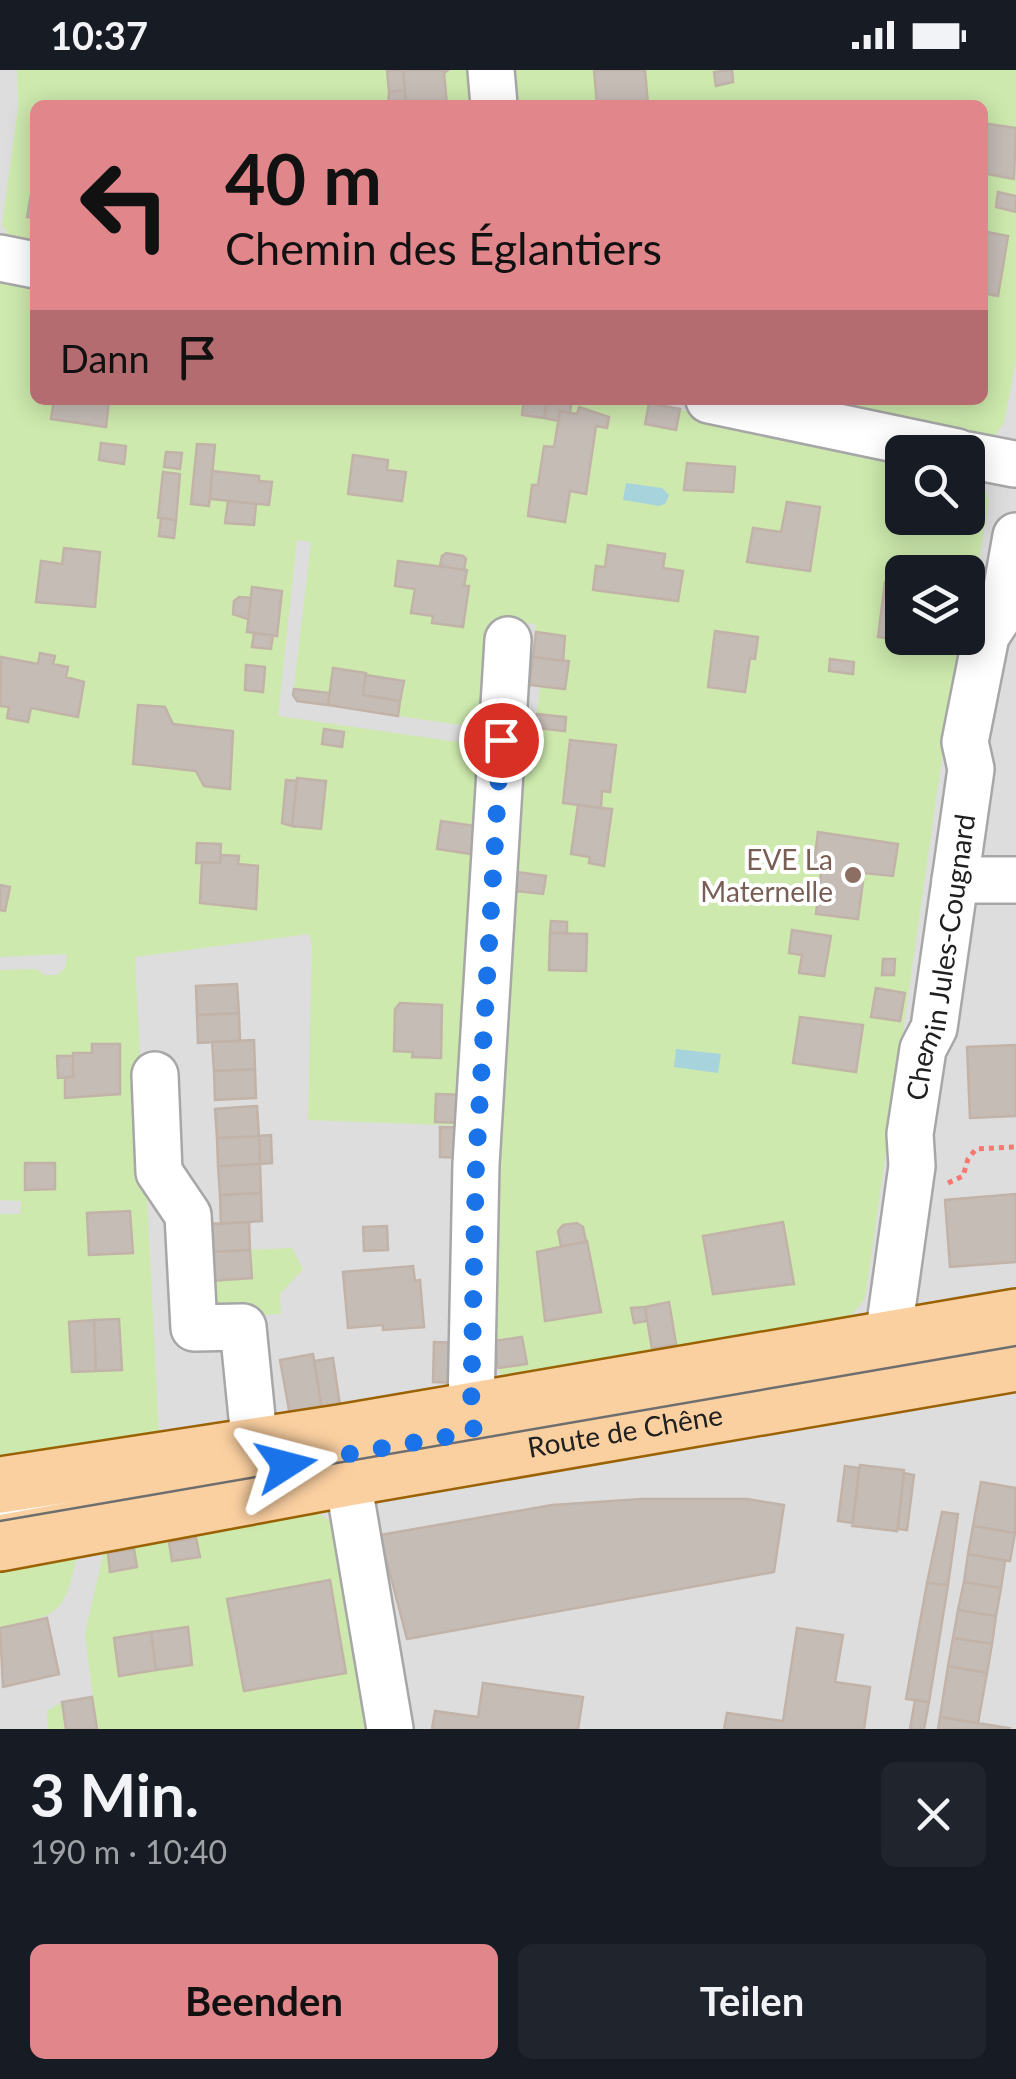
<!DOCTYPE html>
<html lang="de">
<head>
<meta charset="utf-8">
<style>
	:root { --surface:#171b24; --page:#20242c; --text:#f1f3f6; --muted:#9ea1a6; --accent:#e1878c }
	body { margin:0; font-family:Lato,sans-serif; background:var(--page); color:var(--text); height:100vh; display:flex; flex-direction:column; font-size:38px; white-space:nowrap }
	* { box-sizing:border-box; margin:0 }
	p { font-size:32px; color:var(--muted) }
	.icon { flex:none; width:55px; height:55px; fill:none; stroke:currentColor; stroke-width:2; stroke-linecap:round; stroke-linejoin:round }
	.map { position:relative; height:1659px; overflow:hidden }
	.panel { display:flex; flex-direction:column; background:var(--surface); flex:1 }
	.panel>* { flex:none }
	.guide { position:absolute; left:30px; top:30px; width:958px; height:305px; border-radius:15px; box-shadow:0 5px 25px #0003; background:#e1878c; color:#111; overflow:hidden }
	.controls { position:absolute; left:885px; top:365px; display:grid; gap:20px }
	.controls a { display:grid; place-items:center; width:100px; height:100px; border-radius:15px; background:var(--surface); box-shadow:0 5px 25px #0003; font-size:50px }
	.pin { position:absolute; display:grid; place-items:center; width:85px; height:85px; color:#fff; margin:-42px; border:5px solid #fff; border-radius:50%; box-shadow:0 2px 10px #0007 }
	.me { position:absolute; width:110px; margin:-55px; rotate:81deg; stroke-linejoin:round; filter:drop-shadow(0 0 8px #0008) }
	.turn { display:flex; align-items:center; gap:35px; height:210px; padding:0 30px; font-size:45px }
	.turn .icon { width:130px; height:130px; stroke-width:2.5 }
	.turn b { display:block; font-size:70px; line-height:85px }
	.then { display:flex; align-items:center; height:95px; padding:0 30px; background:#0003; gap:20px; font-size:38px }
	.round { display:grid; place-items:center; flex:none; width:105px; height:105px; border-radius:15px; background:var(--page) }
	.headline { display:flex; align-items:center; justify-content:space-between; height:170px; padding:0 30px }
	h1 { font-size:60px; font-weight:700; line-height:75px }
	.button { display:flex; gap:20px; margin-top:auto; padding:20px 30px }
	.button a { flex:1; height:115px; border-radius:15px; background:var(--accent); color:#111; font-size:40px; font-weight:700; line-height:115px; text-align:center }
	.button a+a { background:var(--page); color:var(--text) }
	.status { display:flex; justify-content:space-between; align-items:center; height:70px; padding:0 50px; background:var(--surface); direction:ltr }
	.status svg { height:28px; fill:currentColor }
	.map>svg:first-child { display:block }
	.residential { fill:#dedddd; fill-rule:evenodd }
	.grass { fill:#cde9ad }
	.water { fill:#a7d3dd }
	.building { fill:#c5bcb6; stroke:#c2b3a9; stroke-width:2.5 }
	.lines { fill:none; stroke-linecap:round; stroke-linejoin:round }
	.minor-casing { stroke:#a7a7a7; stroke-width:50 }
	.major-casing { stroke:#9a6202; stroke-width:60 }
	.path { stroke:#f8786f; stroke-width:5; stroke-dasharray:5 5; stroke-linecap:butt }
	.minor { stroke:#fff; stroke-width:45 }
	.major { stroke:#fbd0a1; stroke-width:55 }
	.tram { stroke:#6e6e6e; stroke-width:2.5 }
	.route { stroke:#1a73e8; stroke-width:18; stroke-dasharray:0 32.4 }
	.education-dot { fill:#8d6e63; stroke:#fff; stroke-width:4 }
	.labels { text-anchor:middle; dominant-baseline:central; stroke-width:8; stroke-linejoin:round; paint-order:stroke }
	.education-label { font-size:28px; fill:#785e54; stroke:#fff; text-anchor:end }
	.street-label { font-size:28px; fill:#202020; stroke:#fff }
</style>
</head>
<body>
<div class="status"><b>10:37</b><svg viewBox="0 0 49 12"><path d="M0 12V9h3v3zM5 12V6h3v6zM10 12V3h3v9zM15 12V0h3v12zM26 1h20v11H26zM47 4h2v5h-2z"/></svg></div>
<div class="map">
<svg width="1016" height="1659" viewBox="0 0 1016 1659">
	<rect width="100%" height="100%" fill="#f0ede6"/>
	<path class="residential" d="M0,0H1016V1659H0ZM35,35H982V330H35ZM902,382H968V448H902ZM902,502H968V568H902Z"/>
	<path class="grass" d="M17,0H473L477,35H35V180L16,176L2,155L18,38Z
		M502,0H1016V290L1004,353L996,364L986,370L780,330H982V35H506Z
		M0,208L35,209V330H634L902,386V448H968V401L981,409L989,431L968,555V502H902V568H965L943,680L865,1228L846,1253L501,1310L494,1271L503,926L516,661L535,662L540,617L529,615L536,554L491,550L487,659L297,631L293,625L311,472L297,470L278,646L485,676L470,1056L308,1050L312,875L309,864L135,887L159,1367L23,1391V1382L0,1385V1144H20L21,1131L0,1130V900L36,899L45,905H57L65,898L67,884L0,887Z
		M292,1178L303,1199L280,1224L281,1244L203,1248L200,1182Z
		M314,1441L336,1455L370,1659H48L47,1641L62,1632L93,1627L85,1564L105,1476Z
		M78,1483C63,1545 62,1544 0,1558V1496Z"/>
	<path class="water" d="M626,413L662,418L669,425L666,433L660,436L623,430Z
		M676,979L721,984L718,1003L674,997Z"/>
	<path class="building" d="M387,0H403L405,20L389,22Z
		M403,0H448L444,3L447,35H406Z
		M594,0H645L648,35H597Z
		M732,0L733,12L716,16L714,2Z
		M405,20L406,35H388L389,22Z
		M982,53L1016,58L1014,109L982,103Z
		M33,114H35V148L27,147Z
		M998,122L1016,126V142L996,137Z
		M982,161L1008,166L998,226L982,223Z
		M54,330H109L106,357L51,349Z
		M524,330H547L544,348L522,345Z
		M547,330H572L570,343L560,341L559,351L544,348Z
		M649,333L680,339L676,360L645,354Z
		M579,337L609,347L607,358L596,356L586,424L570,421L565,452L528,446L532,415H538L544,376L554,377L560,341L577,344Z
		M101,373L126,376L124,394L99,390Z
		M197,374L215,375L209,436L191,434Z
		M166,382L182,383L180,399L164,397Z
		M353,385L388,390L387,400L406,402L402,431L348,424Z
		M687,393L735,397L733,422L684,420Z
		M212,401L259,406V411L272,412L269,435L210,429Z
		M163,402L180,404L176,450L158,448Z
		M228,431L256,434L254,455L225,453Z
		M787,432L820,437L810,501L747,492L753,458L781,462Z
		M161,448L176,450L174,468L159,466Z
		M608,475L665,484L663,498L683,501L678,531L593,520L596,496L605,497Z
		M64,478L100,482L95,537L36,532L41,491L62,494Z
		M446,483L463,486L466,489L464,500L440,496L442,486Z
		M398,491L467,500L464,516H469L463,557L432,553L433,546L411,543L415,519L395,516Z
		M885,512L902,514V568H925L924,573L878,567Z
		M252,517L282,521L277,566L247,562Z
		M239,527L251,528L248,549L233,544L234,531Z
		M715,561L758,567L755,589L750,588L745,622L708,617Z
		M536,562L565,566L563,591L533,587Z
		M254,563L273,565L271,579L252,577Z
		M40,583L55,586L53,594L68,597L66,607L84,612L78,647L31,638L28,652L7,648L9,637L0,636L1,587L38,594Z
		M533,587L569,591L565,619L529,615Z
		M830,589L854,592L853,604L829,601Z
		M246,595L265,597L263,622L245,620Z
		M333,598L366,603L363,625L400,631L398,646L328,635Z
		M366,605L404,611L400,631L363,625Z
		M294,619L330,623L328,635L297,631L293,625Z
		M138,635L165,637L173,654L233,661L230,719L204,716L196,701L133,694Z
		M537,644L566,647L565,661L536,658Z
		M324,659L344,662L342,677L322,674Z
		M570,670L616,675L610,722L602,721L601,738L563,733Z
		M297,708L326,711L321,759L292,756Z
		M286,710L297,711L292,756L282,753Z
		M578,735L612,739L604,796L589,793L590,787L571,784Z
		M441,751L475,756L471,784L437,779Z
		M818,762L898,774L893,806L864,803L858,849L816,844L822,795L814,794Z
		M197,773L221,774L220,793H196Z
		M221,785L239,786L238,794L258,796L256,839L200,833L202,792L220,793Z
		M517,802L546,806L543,824L515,821Z
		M0,815L10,817L5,841L0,840Z
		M551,851L567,852V863H550Z
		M792,860L831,866L824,906L799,903L802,885L789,883Z
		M550,863L587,864L586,901L549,900Z
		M883,889H895L894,905H882Z
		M237,914L239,943L197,945L196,916Z
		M876,918L905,923L900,951L871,947Z
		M400,933L442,935L441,988L412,987L413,982L394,981L395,939Z
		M239,943L240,971L198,973L197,945Z
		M800,947L863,955L856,1002L793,993Z
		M254,970L255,999L214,1001L212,972Z
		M92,974H120V1024L65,1028V1007H73V983H92Z
		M1016,975V1046L970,1048L967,977Z
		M57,986H73V1007L58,1008Z
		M255,999L256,1028L215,1030L214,1001Z
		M436,1024L465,1025L463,1053L435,1052Z
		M257,1036L259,1066L217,1068L215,1039Z
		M440,1057L468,1058L467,1088L440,1087Z
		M271,1065L272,1093L260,1094L259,1066Z
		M259,1066L260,1094L218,1096L217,1068Z
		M25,1093H55V1119L25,1120Z
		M260,1094L261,1123L220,1125L218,1096Z
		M261,1123L262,1151L221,1154L220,1125Z
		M1016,1124V1192L950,1197L945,1130Z
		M130,1141L133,1183L89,1185L87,1143Z
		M249,1152L250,1180L209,1182L207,1154Z
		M783,1152L794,1214L713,1224L703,1166Z
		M577,1153L583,1157L586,1172L561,1176L558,1161L563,1155Z
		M387,1156L388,1180L364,1181L363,1157Z
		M587,1171L601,1242L545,1251L537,1182Z
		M250,1180L252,1208L210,1211L209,1182Z
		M413,1196L415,1211L420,1210L424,1257L383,1260V1255L348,1258L343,1202Z
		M669,1232L676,1274L652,1279L645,1237Z
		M645,1237L647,1251L634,1253L631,1238Z
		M119,1249L122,1300L96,1301L94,1250Z
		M94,1250L96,1301L72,1302L69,1252Z
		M522,1267L527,1294L498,1298L494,1271Z
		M434,1272L460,1273L458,1313L433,1312Z
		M313,1284L323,1345L291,1351L280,1290Z
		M333,1288L341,1342L323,1345L314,1291Z
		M860,1395L904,1400L897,1461L852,1456Z
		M845,1396L859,1398L853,1453L838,1451Z
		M904,1403L914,1405L907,1460L898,1459Z
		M981,1412L1016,1418L1015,1463L973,1456Z
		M642,1429H747L784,1435L774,1502L407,1569L380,1465L552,1435Z
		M942,1442L958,1444L948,1515L927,1513Z
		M973,1456L1015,1463L1010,1491L968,1484Z
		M196,1468L200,1487L172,1491L169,1472Z
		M134,1479L137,1497L110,1502L108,1483Z
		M968,1484L1005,1491L1001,1518L964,1512Z
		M330,1510L346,1603L244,1621L227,1529Z
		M964,1512L1001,1518L996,1546L958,1540Z
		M927,1513L948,1515L929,1632L906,1629Z
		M958,1540L996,1546L992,1574L953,1568Z
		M47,1548L59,1604L3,1617L0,1558Z
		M188,1557L192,1595L156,1600L151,1562Z
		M797,1558L843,1565L835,1612L870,1617L864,1659H724L727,1643L783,1651Z
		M151,1562L156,1600L119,1606L114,1568Z
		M953,1568L992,1574L987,1603L948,1596Z
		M948,1596L987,1603L978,1653L940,1647Z
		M483,1613L583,1627L578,1659H432L435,1641L478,1647Z
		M92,1627L97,1659H66L62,1632Z
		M915,1630L929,1632L924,1659H910Z
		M940,1647L1009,1658L1008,1659H938Z"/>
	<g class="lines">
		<defs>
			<g id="minor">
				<path d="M491,0L494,35"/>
				<path d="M0,188L35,195"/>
				<path d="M709,330L957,382"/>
				<path d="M968,385L1014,394"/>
				<path d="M955,810H1016"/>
				<path d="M155,1005L159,1102L188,1145L194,1258L243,1257L258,1408"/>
				<path id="s1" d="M892,1302L888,1268L912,1096L910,1064L923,979L934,958L971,699L965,672L986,566L1003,540L1016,466"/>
				<path d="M476,1373L471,1340L476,1094L508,570"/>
				<path d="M342,1375L390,1659"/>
				<path d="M0,1444L117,1424"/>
			</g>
			<g id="major">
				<path d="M0,1415L340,1363L1016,1247"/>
				<path id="s2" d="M0,1473L348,1408L1016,1293"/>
			</g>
		</defs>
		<use href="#minor" class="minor-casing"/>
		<use href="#major" class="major-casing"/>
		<path class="path" d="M948,1113L963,1106L968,1089L976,1079L1016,1077"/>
		<use href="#minor" class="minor"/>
		<use href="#major" class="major"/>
		<path class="tram" d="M0,1451L1016,1276"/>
	</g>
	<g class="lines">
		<path class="route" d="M286,1395L474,1362L471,1340L476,1094L501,670"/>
	</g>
	<circle class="education-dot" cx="853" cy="805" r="10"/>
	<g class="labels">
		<g class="education-label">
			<text x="833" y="789">EVE La<tspan x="833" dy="32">Maternelle</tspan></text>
		</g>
		<g class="street-label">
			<text stroke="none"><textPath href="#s1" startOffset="420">Chemin Jules-Cougnard</textPath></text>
			<text stroke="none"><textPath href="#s2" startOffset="635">Route de Chêne</textPath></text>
		</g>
	</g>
</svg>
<div class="controls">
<a><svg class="icon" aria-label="search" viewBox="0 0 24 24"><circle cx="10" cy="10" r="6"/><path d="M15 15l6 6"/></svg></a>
<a><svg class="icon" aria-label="layers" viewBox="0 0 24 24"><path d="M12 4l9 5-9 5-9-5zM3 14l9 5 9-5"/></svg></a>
</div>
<div class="pin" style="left:501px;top:670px;background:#d93025"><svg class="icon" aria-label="arrive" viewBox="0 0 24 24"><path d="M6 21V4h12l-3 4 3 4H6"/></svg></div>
<svg class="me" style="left:286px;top:1395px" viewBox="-20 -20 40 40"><path d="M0-17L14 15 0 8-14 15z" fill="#1a73e8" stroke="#fff" stroke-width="4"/></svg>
<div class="guide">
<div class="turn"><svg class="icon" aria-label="left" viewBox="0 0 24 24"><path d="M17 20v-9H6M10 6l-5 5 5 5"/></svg><div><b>40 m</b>Chemin des Églantiers</div></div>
<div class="then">Dann<svg class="icon" aria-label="arrive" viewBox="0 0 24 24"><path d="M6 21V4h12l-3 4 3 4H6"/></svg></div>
</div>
</div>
<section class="panel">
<div class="headline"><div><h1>3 Min.</h1><p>190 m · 10:40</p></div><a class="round"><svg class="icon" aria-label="close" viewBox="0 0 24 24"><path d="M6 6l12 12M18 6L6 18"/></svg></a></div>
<div class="button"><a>Beenden</a><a>Teilen</a></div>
</section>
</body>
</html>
